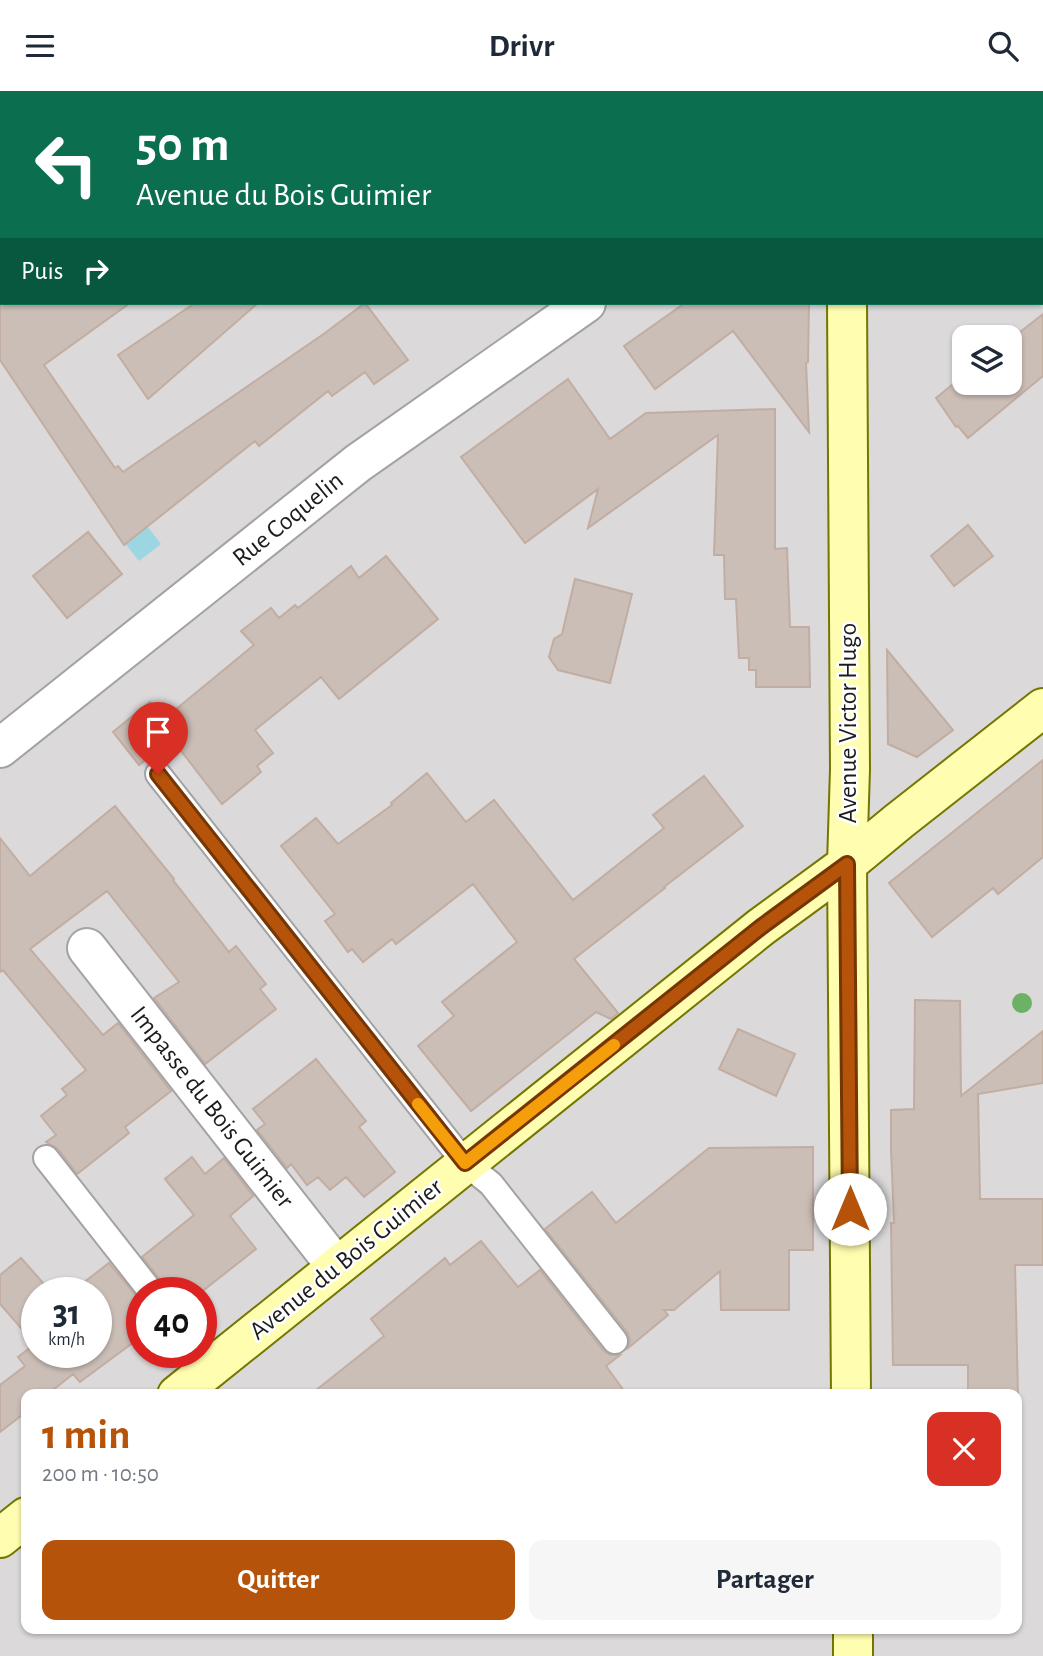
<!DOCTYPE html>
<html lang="fr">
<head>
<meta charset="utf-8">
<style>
	:root { --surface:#fff; --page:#f6f6f7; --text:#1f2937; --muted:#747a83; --accent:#b45309 }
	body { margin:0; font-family:"Alegreya Sans",sans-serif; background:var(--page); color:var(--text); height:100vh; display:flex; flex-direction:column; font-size:26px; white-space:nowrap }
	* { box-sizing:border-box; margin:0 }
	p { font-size:23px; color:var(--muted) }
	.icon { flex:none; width:38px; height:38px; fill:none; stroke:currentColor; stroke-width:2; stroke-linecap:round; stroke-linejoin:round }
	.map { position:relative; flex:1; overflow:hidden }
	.panel { position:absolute; left:21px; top:1298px; width:1001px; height:245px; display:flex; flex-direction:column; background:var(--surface); border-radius:14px; box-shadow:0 2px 5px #0004 }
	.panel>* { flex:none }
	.banner { position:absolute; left:0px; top:0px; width:1043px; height:214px; box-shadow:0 2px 5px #0004; background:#0b6e4f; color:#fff; overflow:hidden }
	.fabs { position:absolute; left:952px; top:234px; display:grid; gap:14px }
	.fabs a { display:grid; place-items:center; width:70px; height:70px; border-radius:14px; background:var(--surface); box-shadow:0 2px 5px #0004; font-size:35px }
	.speed { position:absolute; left:21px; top:1186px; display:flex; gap:14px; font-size:35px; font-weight:700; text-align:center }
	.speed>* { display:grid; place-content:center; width:91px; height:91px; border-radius:50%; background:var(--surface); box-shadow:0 2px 5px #0004; line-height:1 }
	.speed small { font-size:18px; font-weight:400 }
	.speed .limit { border:10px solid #d22; background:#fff; color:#111 }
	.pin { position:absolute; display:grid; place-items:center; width:60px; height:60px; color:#fff; margin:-72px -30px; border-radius:50% 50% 50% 0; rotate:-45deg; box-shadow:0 0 7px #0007 }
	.pin .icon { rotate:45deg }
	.me { position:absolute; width:77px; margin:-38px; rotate:0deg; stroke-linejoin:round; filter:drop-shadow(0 0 5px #0008) }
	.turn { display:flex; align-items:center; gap:24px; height:147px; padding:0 21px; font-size:32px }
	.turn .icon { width:91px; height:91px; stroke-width:2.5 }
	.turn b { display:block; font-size:49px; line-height:60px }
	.then { display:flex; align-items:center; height:66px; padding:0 21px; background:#0003; gap:14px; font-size:26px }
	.round { display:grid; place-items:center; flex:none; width:74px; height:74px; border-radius:14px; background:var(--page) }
	.headline { display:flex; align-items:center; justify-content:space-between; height:119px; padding:0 21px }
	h1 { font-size:42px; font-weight:600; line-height:52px; color:var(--accent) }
	.button { display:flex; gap:14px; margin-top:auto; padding:14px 21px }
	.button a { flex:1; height:80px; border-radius:14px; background:var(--accent); color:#fff; font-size:28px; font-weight:600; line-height:80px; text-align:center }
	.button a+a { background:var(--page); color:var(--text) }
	header { display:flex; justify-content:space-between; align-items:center; height:91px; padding:0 21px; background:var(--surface); font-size:32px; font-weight:600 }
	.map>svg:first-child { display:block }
	.residential { fill:#dbd9d9; fill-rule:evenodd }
	.water { fill:#9cd7e1 }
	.building { fill:#cbbeb7; stroke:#c2ada2; stroke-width:2 }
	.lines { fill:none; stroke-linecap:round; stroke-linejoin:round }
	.lane-casing { stroke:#a3a3a3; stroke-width:28 }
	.street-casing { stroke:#a3a3a3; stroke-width:42 }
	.secondary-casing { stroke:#737700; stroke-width:42 }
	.lane { stroke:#fff; stroke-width:24 }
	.street { stroke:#fff; stroke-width:38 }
	.secondary { stroke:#fffdaf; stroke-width:38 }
	.tree { fill:#6cb166 }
	.route-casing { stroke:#753606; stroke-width:18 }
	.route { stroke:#b45309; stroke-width:12 }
	.slow { stroke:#f59e0b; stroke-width:12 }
	.labels { text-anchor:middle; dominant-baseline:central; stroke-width:5; stroke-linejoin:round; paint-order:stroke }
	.street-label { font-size:26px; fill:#1c1c1c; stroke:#fff }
</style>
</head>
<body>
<header><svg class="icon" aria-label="menu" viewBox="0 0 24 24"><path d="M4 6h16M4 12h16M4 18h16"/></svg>Drivr<svg class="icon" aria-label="search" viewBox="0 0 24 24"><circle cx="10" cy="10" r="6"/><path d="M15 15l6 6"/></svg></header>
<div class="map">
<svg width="1043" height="1565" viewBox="0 0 1043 1565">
	<rect width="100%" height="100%" fill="#efe9e1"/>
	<path class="residential" d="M0,0H1043V1565H0ZM2,2H1041V212H2ZM964,247H1010V292H964ZM37,1202H96V1262H37ZM142,1202H201V1262H142ZM26,1304H1017V1538H26Z"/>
	<path class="water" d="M123,404L161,453L139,470L101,422Z"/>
	<path class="building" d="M0,212H130L44,274L115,377L118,375L123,381L325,242L365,212L408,269L374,293L365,281L332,305L328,300L259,355L255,350L124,454L0,269Z
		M195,212H258L148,308L118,264Z
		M685,212H809L808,271L806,272L809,341L733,240L655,298L624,255Z
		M1043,223V285L968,347L958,335L956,336L936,307L964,284V292H1010V249Z
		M568,288L610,348L646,322L775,318V458L787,457L790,536H809L810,596H756V579H749V567H739L736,508H725L724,464H714L718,344L588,437L598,398L525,452L461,366Z
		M968,434L993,465L954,495L931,465Z
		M88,441L122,483L67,527L33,485Z
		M386,465L438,528L339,608L321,586L255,639L273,662L257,675L261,681L222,713L172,648L139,674L113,641L150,611L164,628L254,554L241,540L271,517L279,527L295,514L298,517L351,475L359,487Z
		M575,488L632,503L610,592L558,579L549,566L554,548L562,543Z
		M887,559L953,639L917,666L888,653Z
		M1043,669V766L998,803L993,797L932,846L889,792Z
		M427,682L466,731L494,709L573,809L664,737L653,724L704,685L743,735L664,796L665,797L574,868L618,922L611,928L596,921L471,1020L418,955L454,925L442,911L517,851L473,793L396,853L392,848L363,871L352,858L348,861L325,830L335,823L281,755L316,727L338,753L392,714L391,712Z
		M115,715L174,788L173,789L229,861L236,855L266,893L260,898L276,918L205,973L154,907L179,891L107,800L30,858L103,944L118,932L171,1000L125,1036L129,1042L77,1083L58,1058L46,1051L56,1044L41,1025L67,1004L62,998L86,979L3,879L0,881V747L30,785Z
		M915,909L960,910L961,1005L1043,940V992L978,1003L980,1108H1043V1174H1015L1018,1304H968V1274H893L891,1132H894L891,1058V1019L914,1018Z
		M738,938L795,963L776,1005L719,978Z
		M316,968L366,1030L359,1036L395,1081L364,1106L346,1086L330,1099L318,1086L307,1094L291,1073L287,1077L257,1039L265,1033L253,1018Z
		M813,1056V1159H789V1219H721L720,1180L674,1219H664L668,1224L628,1257L630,1249L627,1241L545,1138L592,1101L616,1132L709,1057Z
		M192,1066L205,1083L224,1067L253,1105L230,1125L256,1158L200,1202H167L164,1193L142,1166L194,1124L165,1088Z
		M481,1150L518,1196L540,1179L603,1259L610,1264H620L606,1275L627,1304H310L384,1245L371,1228L445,1167L450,1174Z
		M21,1167L52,1202H37V1262H96V1202H70L109,1172L142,1212V1245L80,1291L73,1283L47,1304H26V1321L0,1341V1294L25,1275L18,1266L35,1253L0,1213V1184Z"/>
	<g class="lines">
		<defs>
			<path id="lane" d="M158,683L465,1072L491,1093L615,1250
				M46,1067L152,1202"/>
			<path id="street" d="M214,2L217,0
				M0,149L2,148
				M0,657L358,372L586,212
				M87,857L336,1175"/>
			<path id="secondary" d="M845,0V2
				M847,212L850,678L847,773L851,1304
				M177,1304L761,836L847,773L899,730L1043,617
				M0,1447L26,1426
				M853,1538V1565"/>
		</defs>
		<use href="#lane" class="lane-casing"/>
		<use href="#street" class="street-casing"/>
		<use href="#secondary" class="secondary-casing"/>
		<use href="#lane" class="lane"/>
		<use href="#street" class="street"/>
		<use href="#secondary" class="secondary"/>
	</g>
	<circle class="tree" cx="1022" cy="912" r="10"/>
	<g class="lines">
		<defs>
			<path id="route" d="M158,683L465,1072L761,836L847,773L850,1118"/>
		</defs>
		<use href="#route" class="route-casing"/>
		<use href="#route" class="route"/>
		<path class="slow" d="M418,1013L465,1072L614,954"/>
	</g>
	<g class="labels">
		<g class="street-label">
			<text transform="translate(288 428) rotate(-39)">Rue Coquelin</text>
			<text transform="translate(848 632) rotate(-90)">Avenue Victor Hugo</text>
			<text transform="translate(212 1016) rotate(52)">Impasse du Bois Guimier</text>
			<text transform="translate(346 1168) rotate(-39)">Avenue du Bois Guimier</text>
		</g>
	</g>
</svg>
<div class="fabs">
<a><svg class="icon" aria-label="layers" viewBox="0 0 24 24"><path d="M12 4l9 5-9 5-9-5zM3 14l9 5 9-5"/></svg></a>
</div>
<div class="speed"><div>31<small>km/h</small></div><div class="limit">40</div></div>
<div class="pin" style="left:158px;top:683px;background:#d93025"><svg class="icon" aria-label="arrive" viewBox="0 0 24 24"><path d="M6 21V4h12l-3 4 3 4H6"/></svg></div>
<svg class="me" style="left:850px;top:1118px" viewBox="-20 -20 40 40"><circle r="19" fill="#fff"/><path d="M0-13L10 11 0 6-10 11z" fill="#b45309"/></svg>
<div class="banner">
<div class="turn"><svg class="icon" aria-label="left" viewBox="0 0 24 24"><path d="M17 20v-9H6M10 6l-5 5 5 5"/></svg><div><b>50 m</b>Avenue du Bois Guimier</div></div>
<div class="then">Puis<svg class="icon" aria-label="right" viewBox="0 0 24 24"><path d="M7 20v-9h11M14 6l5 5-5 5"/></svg></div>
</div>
<section class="panel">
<div class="headline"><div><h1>1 min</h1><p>200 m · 10:50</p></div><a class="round" style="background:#d93025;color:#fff"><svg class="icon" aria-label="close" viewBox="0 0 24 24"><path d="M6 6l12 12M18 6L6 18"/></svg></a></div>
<div class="button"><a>Quitter</a><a>Partager</a></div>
</section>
</div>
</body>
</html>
